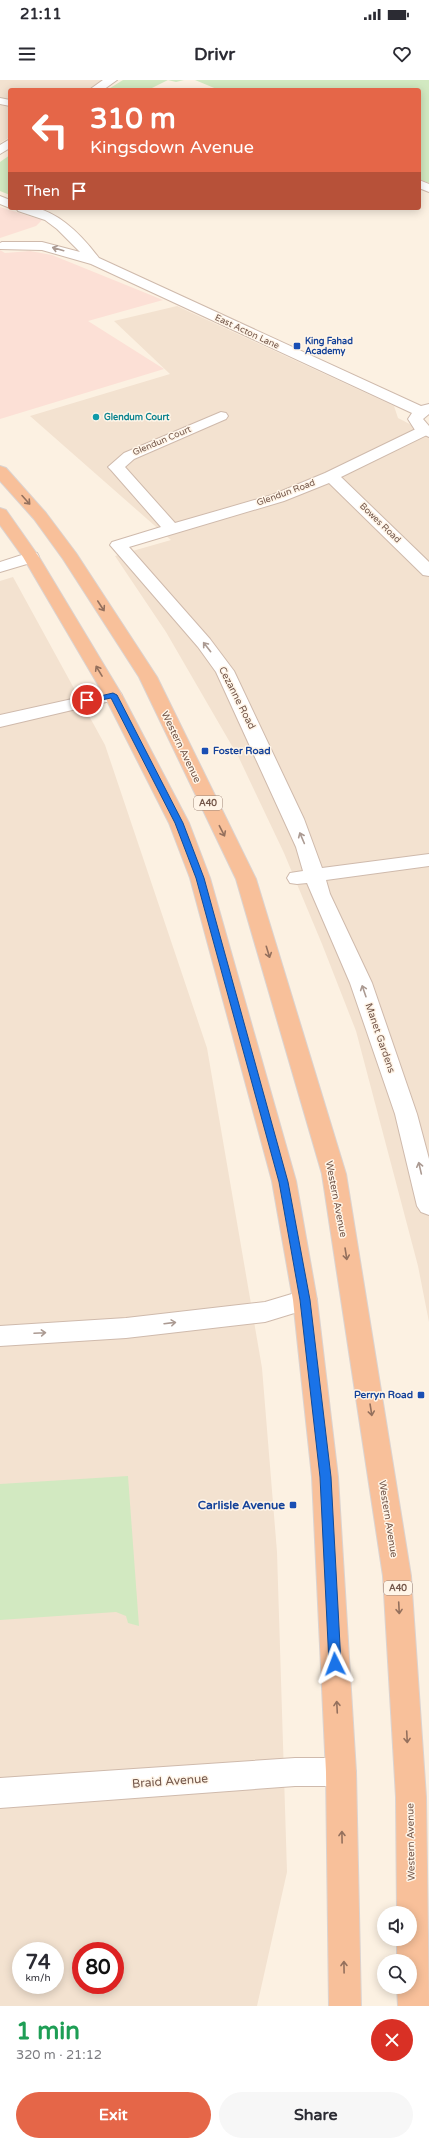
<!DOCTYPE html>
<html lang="en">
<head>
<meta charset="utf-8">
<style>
	:root { --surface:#fff; --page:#f7f7f7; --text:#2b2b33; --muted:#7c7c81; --accent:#e56648 }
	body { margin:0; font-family:"Varela Round",sans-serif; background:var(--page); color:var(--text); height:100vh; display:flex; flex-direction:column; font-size:15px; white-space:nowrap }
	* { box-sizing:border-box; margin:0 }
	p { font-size:13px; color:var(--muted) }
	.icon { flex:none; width:22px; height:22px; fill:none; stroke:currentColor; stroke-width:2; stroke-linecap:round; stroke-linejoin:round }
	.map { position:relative; height:1926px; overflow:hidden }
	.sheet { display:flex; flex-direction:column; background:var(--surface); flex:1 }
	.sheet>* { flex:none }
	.guide { position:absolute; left:8px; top:8px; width:413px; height:122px; border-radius:4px; box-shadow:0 2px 10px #0003; background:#e56648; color:#fff; overflow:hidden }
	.fabs { position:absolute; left:377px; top:1826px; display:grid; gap:8px }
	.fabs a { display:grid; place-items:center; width:40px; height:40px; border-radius:50%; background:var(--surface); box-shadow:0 2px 10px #0003; font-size:20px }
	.speed { position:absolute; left:12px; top:1862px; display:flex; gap:8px; font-size:20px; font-weight:700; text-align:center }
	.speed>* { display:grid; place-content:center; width:52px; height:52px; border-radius:50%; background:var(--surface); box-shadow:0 2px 10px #0003; line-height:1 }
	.speed small { font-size:10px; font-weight:400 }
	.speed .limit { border:6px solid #d22; background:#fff; color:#111 }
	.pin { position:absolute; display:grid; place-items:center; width:34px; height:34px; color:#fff; margin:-17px; border:2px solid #fff; border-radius:50%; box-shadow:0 1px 4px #0007 }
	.me { position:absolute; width:44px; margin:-22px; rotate:357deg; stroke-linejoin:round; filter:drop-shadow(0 0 3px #0008) }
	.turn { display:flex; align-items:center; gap:14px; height:84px; padding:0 16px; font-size:18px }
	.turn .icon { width:52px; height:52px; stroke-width:2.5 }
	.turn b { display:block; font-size:28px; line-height:34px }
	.then { display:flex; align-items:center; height:38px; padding:0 16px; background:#0003; gap:8px; font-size:15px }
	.round { display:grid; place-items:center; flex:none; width:42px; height:42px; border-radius:21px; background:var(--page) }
	.headline { display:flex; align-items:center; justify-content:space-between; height:68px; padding:0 16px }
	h1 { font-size:24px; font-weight:800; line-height:30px; color:#1e9e55 }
	.primary-button { display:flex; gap:8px; margin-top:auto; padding:8px 16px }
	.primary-button a { flex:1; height:46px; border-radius:24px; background:var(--accent); color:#fff; font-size:16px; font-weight:800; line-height:46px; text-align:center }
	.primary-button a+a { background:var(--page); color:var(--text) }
	.status { display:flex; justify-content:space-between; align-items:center; height:28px; padding:0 20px; background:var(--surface); direction:ltr }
	.status svg { height:11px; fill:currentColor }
	header { display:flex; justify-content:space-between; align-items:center; height:52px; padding:0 16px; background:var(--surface); font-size:18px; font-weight:800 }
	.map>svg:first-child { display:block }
	.residential { fill:#f3e2d0; fill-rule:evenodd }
	.commercial { fill:#fce0d6 }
	.green { fill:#d2e9c1 }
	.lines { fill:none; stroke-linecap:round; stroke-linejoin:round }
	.minor-casing { stroke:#cfbaac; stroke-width:2 }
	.tertiary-casing { stroke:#cfbaac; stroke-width:2 }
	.trunk-casing { stroke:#dbd3d0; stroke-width:2 }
	.minor { fill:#fff; fill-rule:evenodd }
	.tertiary { fill:#fff; fill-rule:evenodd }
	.trunk { fill:#f8c09a; fill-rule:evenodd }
	.oneway { stroke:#ab9a92 }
	.oneway2 { stroke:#94705d }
	.route { fill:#1a73e8; stroke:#114b97 }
	.transit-dot { fill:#1a4fb4; stroke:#fff5e8; stroke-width:1.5 }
	.culture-dot { fill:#0f9aa8; stroke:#fff5e8; stroke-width:1.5 }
	.labels { text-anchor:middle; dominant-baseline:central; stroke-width:3; stroke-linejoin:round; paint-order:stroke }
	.far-street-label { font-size:9px; fill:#735649; stroke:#fff5e8 }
	.far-transit-label { font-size:9px; font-weight:bold; fill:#164399; stroke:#fff5e8; text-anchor:start }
	.far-culture-label { font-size:9px; font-weight:bold; fill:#0d838f; stroke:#fff5e8; text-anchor:start }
	.shield { fill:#fff5e8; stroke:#9d8679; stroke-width:1 }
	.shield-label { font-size:9px; font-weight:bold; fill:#735649 }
	.street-label { font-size:10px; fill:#735649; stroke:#fff5e8 }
	.transit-label { font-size:10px; font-weight:bold; fill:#164399; stroke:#fff5e8; text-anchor:start }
	.near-transit-label { font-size:12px; font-weight:bold; fill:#164399; stroke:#fff5e8; text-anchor:end }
	.near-street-label { font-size:12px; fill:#735649; stroke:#fff5e8 }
</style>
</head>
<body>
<div class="status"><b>21:11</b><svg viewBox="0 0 49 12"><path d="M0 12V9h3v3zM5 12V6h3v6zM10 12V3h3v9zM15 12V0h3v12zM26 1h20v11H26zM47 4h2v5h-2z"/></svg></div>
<header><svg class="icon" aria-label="menu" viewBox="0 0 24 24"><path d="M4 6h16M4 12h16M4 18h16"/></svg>Drivr<svg class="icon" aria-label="heart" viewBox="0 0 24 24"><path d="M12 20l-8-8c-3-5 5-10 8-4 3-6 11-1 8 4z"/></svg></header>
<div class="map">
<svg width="429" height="1926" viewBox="0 0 429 1926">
	<rect width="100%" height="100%" fill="#fcf1e2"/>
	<path class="residential" d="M0,0H103L87,10H10V57L0,63Z
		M177,226L394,326L398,338L429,354V1242L418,1186L356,951L322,864L284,773L239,678L166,552L115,476L171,460L30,336L170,294L114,241Z
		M13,497L105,665L207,968L262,1288L277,1472L287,1792L257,1926H0V501ZM21,1871H55V1905H21ZM81,1871H115V1905H81Z"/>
	<path class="commercial" d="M0,127L42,140L36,146L0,158Z
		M0,170L5,173L30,171L52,175L163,220L88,241L164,289L0,339Z"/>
	<path class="green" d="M123,0H184L176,2L168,0L148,10H107Z
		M195,0H429V103L419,99V10H219Z
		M10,75V115L0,111V82Z
		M128,1396L139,1546L128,1543L126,1536L116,1532L0,1540V1404Z"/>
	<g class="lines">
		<defs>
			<path id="minor" d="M0,18L10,20V26L0,24Z
				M419,100L429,104V112L419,108Z
				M221,332L226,333L228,336L226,339L134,379L125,387L175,443L272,415L325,393L420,347L429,346V354L341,397L429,482V496L423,495L329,403L284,421L129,467L210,559L234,591L304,739L322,788L429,774V786L326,800L330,814L372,903L417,1034L429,1079V1135L421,1132L417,1126L395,1034L350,903L307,803L297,804L290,803L287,798L290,793L303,791L296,767L216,592L198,567L110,465L112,462L161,447L111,390L108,387L124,373Z
				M31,472L37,473L39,477L37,481L0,492V482Z
				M113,610L119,611L122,615L119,619L0,647V635Z
				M305,1210L314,1213L317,1220L314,1227L265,1242L126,1258L0,1266V1246L126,1238L265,1222Z
				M295,1678H341L352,1682L356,1692L352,1702L341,1706H295L0,1728V1698Z"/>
			<path id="tertiary" d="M103,0H117L103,10H89Z
				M10,59V68L0,74V65Z
				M0,116L10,120V128L0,124Z
				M16,128C22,128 29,127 35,128C61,133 83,157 99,178L421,326L429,324V334L423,339L429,346V357L415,350L408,339L412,333L91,184L42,170L0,169V163L2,162H42L80,172L57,149L45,140L18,131Z"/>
			<path id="trunk" d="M0,386L6,388L46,433L76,473L157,597L256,799L346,1094L411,1496L426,1717L429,1926H398L397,1907H410V1881H397V1859H410V1833H397L396,1717L383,1496L322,1094L236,799L139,597L63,479L34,439L0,401Z
				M0,428L6,430L39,477L122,615L189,743L210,798L296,1101L317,1220L338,1397L356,1692L361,1926H329L326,1692L312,1397L293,1220L272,1101L190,798L169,743L104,615L23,477L0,445Z"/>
		</defs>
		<use href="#minor" class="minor-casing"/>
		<use href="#tertiary" class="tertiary-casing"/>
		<use href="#trunk" class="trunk-casing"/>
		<use href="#minor" class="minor"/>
		<use href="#tertiary" class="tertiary"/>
		<use href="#trunk" class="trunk"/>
	</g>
	<defs><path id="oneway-shaft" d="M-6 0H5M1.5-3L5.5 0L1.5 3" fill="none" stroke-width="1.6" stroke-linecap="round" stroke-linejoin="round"/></defs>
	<g class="oneway">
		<use href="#oneway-shaft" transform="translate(58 169) rotate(-164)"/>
		<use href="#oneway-shaft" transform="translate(207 567) rotate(-128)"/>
		<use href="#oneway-shaft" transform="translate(302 758) rotate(-113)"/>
		<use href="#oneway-shaft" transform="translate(364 911) rotate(-109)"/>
		<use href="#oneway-shaft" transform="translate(420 1088) rotate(-103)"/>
		<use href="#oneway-shaft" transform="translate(170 1243) rotate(-7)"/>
		<use href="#oneway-shaft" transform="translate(40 1253) rotate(-3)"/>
	</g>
	<g class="oneway2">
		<use href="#oneway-shaft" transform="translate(26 420) rotate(48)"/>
		<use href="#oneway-shaft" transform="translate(101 526) rotate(57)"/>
		<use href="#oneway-shaft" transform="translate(99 591) rotate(-121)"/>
		<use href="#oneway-shaft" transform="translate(222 751) rotate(63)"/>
		<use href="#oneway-shaft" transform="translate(268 872) rotate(73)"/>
		<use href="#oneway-shaft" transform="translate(346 1174) rotate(81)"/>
		<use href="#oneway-shaft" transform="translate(371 1330) rotate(81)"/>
		<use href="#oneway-shaft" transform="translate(399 1528) rotate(87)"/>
		<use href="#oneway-shaft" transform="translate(337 1627) rotate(-93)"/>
		<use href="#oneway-shaft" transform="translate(407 1657) rotate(87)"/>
		<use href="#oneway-shaft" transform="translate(342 1757) rotate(-91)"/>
		<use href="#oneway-shaft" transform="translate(344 1887) rotate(-91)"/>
	</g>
	<path class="route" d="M113,613L117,615L183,743L204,798L288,1102L310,1220L331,1397L341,1584L339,1587L335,1589L331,1587L329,1584L320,1397L300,1220L279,1102L196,798L175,743L111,618L87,623L83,620Z"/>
	<g class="transit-dot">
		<rect x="293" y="262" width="8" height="8" rx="2"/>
		<rect x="201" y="667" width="8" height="8" rx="2"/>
		<rect x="417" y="1311" width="8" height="8" rx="2"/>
		<rect x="289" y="1421" width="8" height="8" rx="2"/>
	</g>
	<circle class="culture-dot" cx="96" cy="337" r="4"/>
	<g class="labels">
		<g class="far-street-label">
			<text transform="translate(247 252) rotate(25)">East Acton Lane</text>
			<text transform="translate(162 361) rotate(-23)">Glendun Court</text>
			<text transform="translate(286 413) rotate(-20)">Glendun Road</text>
			<text transform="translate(380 443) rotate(44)">Bowes Road</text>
		</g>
		<g class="far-transit-label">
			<text x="305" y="261">King Fahad<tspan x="305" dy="10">Academy</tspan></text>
		</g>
		<g class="far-culture-label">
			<text x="104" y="337">Glendum Court</text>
		</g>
		<g class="shield">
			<rect x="194" y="716" width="28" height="14" rx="3"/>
			<rect x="384" y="1501" width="28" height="14" rx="3"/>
		</g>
		<g class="shield-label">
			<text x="208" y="723">A40</text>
			<text x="398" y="1508">A40</text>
		</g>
		<g class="street-label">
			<text transform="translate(237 618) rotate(63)">Cezanne Road</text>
			<text transform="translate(181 667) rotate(64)">Western Avenue</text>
			<text transform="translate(380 958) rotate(71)">Manet Gardens</text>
			<text transform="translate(336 1119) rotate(79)">Western Avenue</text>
			<text transform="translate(388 1439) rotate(81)">Western Avenue</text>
			<text transform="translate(411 1762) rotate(-91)">Western Avenue</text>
		</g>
		<g class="transit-label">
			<text x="213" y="671">Foster Road</text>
			<text x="413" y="1315" text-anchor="end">Perryn Road</text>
		</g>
		<g class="near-transit-label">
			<text x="285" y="1425">Carlisle Avenue</text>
		</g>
		<g class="near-street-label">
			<text transform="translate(170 1701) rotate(-4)">Braid Avenue</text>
		</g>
	</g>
</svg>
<div class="fabs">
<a><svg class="icon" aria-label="sound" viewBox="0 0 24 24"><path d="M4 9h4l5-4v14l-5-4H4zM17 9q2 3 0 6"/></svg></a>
<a><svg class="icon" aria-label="search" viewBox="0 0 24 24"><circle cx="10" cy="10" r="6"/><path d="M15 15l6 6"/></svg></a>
</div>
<div class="speed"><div>74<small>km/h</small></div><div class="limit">80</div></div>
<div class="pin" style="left:87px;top:620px;background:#d93025"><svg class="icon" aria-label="arrive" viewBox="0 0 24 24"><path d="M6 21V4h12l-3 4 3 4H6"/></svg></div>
<svg class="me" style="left:335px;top:1584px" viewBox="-20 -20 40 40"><path d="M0-17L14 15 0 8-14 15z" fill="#1a73e8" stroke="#fff" stroke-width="4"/></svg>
<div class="guide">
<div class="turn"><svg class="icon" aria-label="left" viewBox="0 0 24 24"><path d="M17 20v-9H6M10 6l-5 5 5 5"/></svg><div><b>310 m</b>Kingsdown Avenue</div></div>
<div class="then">Then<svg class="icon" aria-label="arrive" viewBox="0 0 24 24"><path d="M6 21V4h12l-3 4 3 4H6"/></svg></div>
</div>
</div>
<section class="sheet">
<div class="headline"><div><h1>1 min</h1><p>320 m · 21:12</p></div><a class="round" style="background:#d93025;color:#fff"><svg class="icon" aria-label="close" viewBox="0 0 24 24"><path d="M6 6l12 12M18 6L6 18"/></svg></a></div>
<div class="primary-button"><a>Exit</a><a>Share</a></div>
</section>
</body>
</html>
